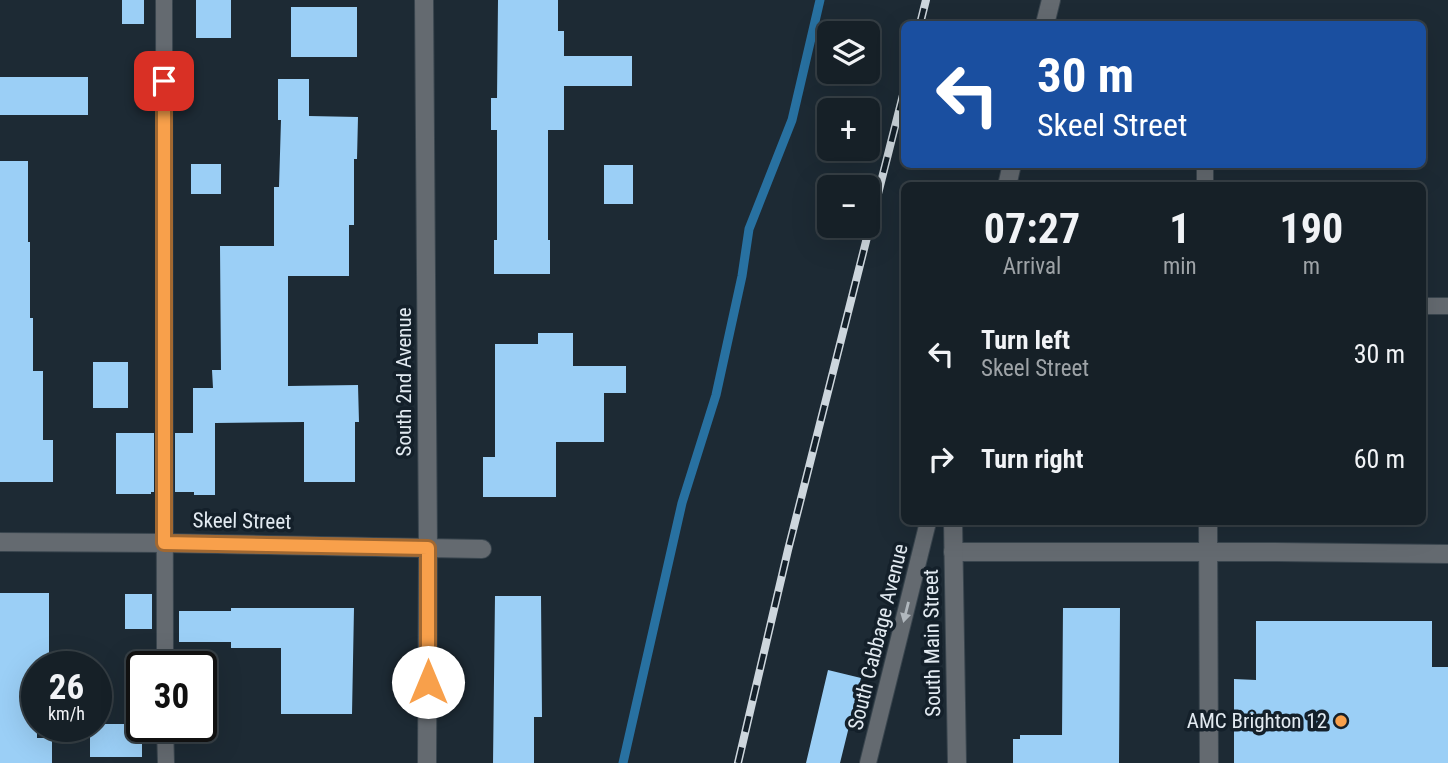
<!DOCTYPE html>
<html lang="en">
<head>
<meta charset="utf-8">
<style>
	:root { --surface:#162027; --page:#1f282f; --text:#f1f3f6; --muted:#9ea3a7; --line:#353e44 }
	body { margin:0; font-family:"Roboto Condensed",sans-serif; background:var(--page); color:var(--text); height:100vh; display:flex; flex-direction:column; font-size:26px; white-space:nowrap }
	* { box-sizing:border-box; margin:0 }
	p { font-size:23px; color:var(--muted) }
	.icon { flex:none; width:38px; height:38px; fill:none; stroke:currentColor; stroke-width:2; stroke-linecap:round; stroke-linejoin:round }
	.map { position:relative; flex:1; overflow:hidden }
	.panel { position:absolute; left:901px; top:182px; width:525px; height:343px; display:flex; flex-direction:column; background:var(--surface); border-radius:10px; box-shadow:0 7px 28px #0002,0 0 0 2px var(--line) }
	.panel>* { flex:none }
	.top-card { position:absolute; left:901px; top:21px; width:525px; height:147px; border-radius:10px; box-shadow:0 7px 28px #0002,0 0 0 2px var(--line); background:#1a4fa0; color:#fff; overflow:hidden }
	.controls { position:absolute; left:817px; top:21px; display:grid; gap:14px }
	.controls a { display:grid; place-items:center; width:63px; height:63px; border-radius:10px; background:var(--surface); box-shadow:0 7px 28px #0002,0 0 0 2px var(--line); font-size:35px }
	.speed { position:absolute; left:21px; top:651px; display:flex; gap:14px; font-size:35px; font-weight:700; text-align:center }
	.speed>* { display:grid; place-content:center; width:91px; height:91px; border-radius:50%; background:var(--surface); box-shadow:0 7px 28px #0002,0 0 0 2px var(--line); line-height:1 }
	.speed small { font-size:18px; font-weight:400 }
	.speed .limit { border:4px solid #111; border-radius:10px; background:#fff; color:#111 }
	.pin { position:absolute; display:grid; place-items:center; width:60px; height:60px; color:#fff; margin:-30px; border-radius:14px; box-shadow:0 4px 10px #0006 }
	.me { position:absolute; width:77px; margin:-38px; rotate:0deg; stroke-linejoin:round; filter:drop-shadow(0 0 5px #0008) }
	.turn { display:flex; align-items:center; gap:24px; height:147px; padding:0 21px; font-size:32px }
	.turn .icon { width:91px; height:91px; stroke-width:2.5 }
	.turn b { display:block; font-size:49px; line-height:60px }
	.eta { display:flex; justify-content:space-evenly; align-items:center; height:119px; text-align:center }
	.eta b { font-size:42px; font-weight:700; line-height:49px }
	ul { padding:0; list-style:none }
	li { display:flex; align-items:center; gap:21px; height:105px; padding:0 21px }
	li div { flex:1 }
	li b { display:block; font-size:26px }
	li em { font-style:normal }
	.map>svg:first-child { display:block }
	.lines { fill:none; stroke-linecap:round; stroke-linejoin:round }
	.stream { stroke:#2871a1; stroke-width:9 }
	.building { fill:#9bcff6 }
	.service-casing { stroke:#39454e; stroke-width:18 }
	.minor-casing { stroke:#39454e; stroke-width:20 }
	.tertiary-casing { stroke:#39454e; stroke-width:20 }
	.service { stroke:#646a70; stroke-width:16 }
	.minor { stroke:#646a70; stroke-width:18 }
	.tertiary { stroke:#646a70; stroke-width:18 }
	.rail-casing { stroke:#cdd6dd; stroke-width:8 }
	.rail { stroke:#14202a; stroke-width:5; stroke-dasharray:16; stroke-linecap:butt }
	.oneway { fill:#b0b7bd }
	.route-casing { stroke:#a16831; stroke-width:18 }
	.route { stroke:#f8a04b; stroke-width:12 }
	.poi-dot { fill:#f8a04b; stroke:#14202a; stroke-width:2.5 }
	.labels { text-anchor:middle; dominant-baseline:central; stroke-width:7; stroke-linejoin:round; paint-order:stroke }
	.street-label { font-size:21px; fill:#e2eaf1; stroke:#14202a }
	.poi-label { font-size:21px; fill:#e2eaf1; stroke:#14202a; text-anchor:end }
</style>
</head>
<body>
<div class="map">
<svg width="1448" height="763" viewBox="0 0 1448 763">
	<rect width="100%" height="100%" fill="#1d2a34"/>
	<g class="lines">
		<path class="stream" d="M623,763L682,503L716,395L742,276L749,229L792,120L820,0"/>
	</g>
	<path class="building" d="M122,0H144V24H122Z
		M196,0H231V38H196Z
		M498,0H558V31H564V56H632V86H564V130H548V240H550V274H494V240H497V130H491V98H497Z
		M291,7H357V57H291Z
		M0,77H88V115H0Z
		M278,79H309V116L358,117L357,159H354V225H349V276H288V386L358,385L359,422H355V482H304V422L215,423V495H194V492H175V433H193V388H213L212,370H221L220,246H274V187H279L281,120H278Z
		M0,161H28V242H30V318H33V371H43V440H53V482H0Z
		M191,164H221V194H191Z
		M604,165H633V204H604Z
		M538,333H573V366H626V393H604V442H556V497H483V457H495V344H538Z
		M93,362H128V408H93Z
		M116,433H154V492H151V494H116Z
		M0,593H49V667H37V738H52V763H0Z
		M125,594H152V629H125Z
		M495,596H541L542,717H534V763H493Z
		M231,608H354L352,714H281V648H231V642H179V611H231Z
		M1063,608H1120L1119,763H1013V739H1020V735H1062Z
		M1256,621H1432V667H1448V763H1234V679L1256,680Z
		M828,670L861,678L840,763H806Z
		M96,724H142V757H90V726H96Z"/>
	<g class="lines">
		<defs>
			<path id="service" d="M164,0L165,667
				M1205,164V186
				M1423,306H1448
				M165,726L166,763
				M868,763L928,522"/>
			<path id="minor" d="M424,0L428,548L427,763
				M1208,522L1209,763
				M0,542L164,543L482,549
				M953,552H1276L1448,554"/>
			<path id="tertiary" d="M1045,24L1051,0
				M1007,186L1012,164
				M953,522L957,763"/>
		</defs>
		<use href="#service" class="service-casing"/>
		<use href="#minor" class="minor-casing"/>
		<use href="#tertiary" class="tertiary-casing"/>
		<use href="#service" class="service"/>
		<use href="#minor" class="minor"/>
		<use href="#tertiary" class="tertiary"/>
		<defs>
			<path id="rail" d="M920,24L926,0
				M738,763L788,550L905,87"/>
		</defs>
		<use href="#rail" class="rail-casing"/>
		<use href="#rail" class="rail"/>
	</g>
	<defs><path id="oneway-solid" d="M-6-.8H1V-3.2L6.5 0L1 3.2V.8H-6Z" transform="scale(1.75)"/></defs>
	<use class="oneway" href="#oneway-solid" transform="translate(906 612) rotate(104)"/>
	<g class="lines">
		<defs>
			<path id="route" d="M164,81V543L428,548V682"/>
		</defs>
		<use href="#route" class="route-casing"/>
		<use href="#route" class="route"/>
	</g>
	<circle class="poi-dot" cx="1341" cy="721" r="7"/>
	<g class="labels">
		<g class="street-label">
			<text transform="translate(404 382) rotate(-90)">South 2nd Avenue</text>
			<text transform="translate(242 521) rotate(1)">Skeel Street</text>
			<text transform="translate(878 637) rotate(-76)">South Cabbage Avenue</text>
			<text transform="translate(932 643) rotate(-91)">South Main Street</text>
		</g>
		<g class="poi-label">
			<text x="1327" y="721">AMC Brighton 12</text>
		</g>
	</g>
</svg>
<div class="controls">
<a><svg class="icon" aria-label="layers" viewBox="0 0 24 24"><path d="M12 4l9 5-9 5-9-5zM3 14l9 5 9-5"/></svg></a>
<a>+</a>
<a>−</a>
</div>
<div class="speed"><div>26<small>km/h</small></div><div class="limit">30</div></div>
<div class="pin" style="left:164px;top:81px;background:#d93025"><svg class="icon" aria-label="arrive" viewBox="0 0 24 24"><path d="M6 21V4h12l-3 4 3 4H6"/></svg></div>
<svg class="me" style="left:428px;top:682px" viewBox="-20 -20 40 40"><circle r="19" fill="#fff"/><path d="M0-13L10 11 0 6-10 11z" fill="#f8a04b"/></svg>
<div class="top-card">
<div class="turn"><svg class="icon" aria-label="left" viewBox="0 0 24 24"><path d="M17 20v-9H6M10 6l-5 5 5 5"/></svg><div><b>30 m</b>Skeel Street</div></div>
</div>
<section class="panel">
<div class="eta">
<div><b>07:27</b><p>Arrival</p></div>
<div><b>1</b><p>min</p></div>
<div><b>190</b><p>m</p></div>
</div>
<ul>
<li><svg class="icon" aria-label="left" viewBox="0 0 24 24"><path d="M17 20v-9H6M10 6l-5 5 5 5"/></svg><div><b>Turn left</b><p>Skeel Street</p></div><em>30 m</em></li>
<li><svg class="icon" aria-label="right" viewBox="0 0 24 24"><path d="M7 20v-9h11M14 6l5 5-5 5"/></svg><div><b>Turn right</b></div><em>60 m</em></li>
</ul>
</section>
</div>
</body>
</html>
